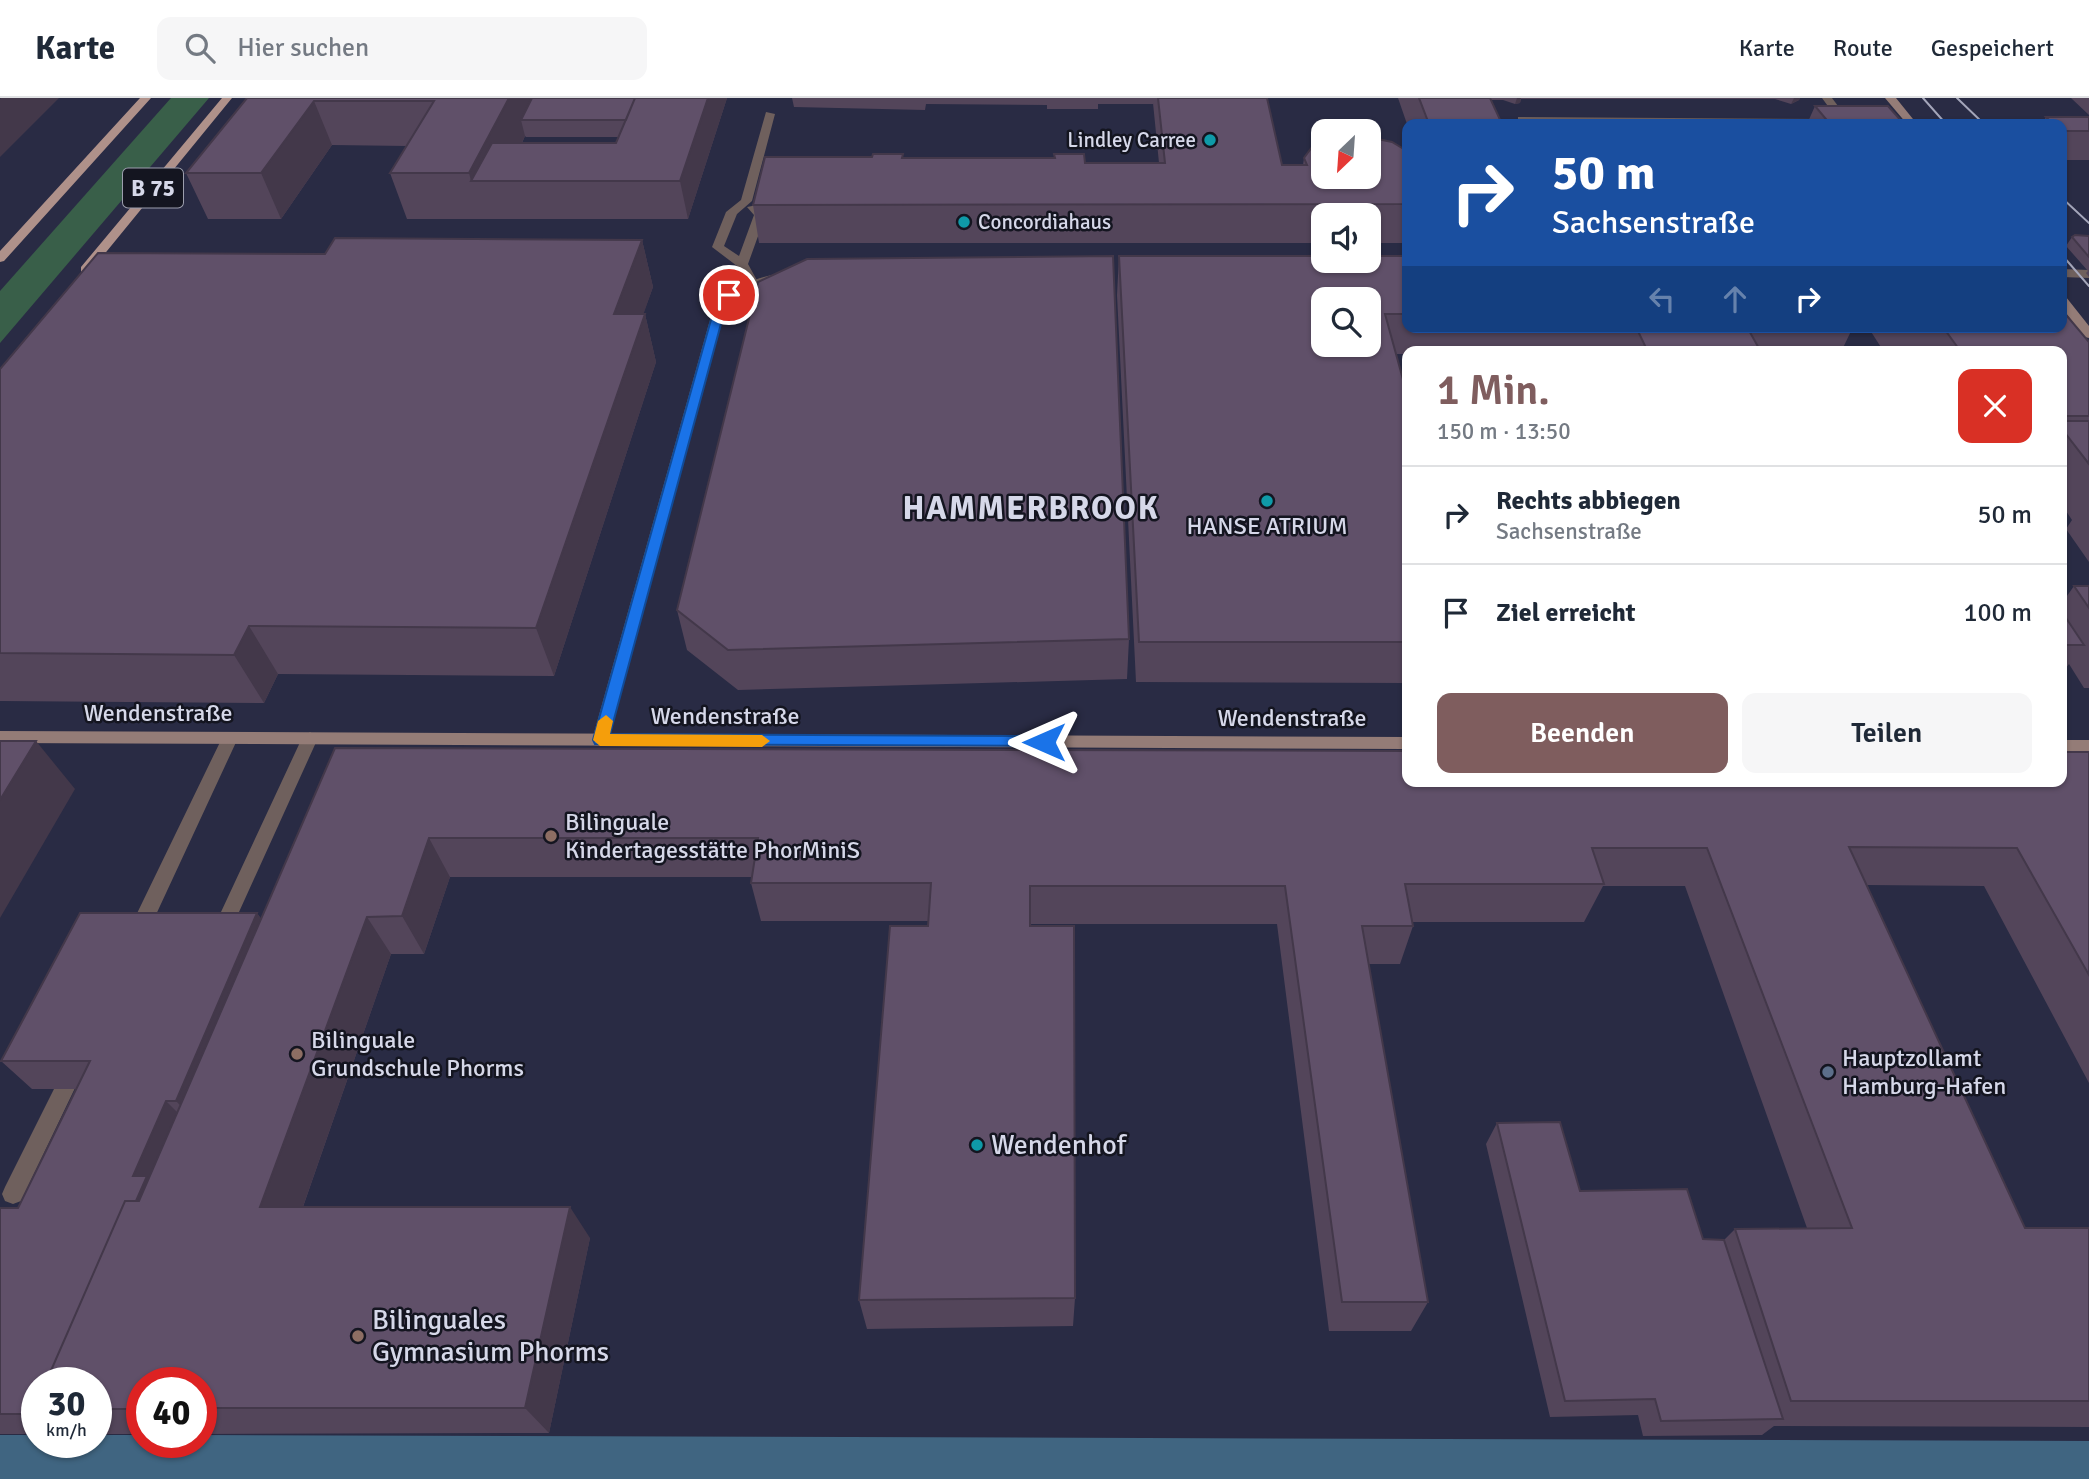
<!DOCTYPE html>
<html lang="de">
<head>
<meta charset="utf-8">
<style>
	:root { --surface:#fff; --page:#f6f6f7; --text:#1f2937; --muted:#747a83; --line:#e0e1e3; --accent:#7f5d5e }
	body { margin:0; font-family:Signika,sans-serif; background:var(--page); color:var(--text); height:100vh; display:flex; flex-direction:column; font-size:26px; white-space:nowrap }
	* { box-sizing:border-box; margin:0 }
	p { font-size:23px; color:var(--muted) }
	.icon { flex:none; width:38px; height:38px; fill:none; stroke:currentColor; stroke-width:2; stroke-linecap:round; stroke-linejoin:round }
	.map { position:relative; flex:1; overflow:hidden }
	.details { position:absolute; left:1402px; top:248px; width:665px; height:441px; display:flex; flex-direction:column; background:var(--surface); border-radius:14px; box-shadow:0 2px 5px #0004 }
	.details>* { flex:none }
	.guide { position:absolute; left:1402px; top:21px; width:665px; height:214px; border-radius:14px; box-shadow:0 2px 5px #0004; background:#1a4fa0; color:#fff; overflow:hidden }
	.needle { width:46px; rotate:205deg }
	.fabs { position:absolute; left:1311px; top:21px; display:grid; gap:14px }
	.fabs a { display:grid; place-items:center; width:70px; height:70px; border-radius:14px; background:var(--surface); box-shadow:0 2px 5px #0004; font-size:35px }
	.speed { position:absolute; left:21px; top:1269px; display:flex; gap:14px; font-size:35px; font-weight:700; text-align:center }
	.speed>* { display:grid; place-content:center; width:91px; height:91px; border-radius:50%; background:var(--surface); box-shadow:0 2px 5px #0004; line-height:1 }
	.speed small { font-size:18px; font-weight:400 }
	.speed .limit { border:10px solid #d22; background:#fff; color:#111 }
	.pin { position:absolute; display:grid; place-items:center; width:60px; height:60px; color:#fff; margin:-30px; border:4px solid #fff; border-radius:50%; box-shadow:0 2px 7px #0007 }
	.me { position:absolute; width:77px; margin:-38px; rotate:270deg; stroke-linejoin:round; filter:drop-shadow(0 0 5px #0008) }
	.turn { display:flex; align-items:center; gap:24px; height:147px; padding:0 35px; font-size:32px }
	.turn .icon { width:91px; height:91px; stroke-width:2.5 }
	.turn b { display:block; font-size:49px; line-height:60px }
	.lanes { display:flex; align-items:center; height:66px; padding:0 35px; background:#0003; justify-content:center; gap:35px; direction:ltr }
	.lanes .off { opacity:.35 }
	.round { display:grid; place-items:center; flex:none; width:74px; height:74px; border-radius:14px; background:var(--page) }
	.headline { display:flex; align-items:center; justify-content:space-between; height:119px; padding:0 35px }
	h1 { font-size:42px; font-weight:600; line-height:52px; color:var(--accent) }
	.action { display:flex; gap:14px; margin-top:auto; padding:14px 35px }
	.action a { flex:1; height:80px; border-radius:14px; background:var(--accent); color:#fff; font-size:28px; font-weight:600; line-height:80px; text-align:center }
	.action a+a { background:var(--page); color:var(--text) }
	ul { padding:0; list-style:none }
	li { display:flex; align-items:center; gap:21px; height:98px; padding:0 35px; border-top:2px solid var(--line) }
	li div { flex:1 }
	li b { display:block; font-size:26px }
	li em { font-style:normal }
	header { display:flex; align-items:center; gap:42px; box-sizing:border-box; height:98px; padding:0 35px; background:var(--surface); border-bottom:2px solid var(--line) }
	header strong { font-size:33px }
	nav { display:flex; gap:38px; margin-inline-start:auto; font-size:24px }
	.search { width:490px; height:63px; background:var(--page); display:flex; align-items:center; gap:18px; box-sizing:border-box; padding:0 24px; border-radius:14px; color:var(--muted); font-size:26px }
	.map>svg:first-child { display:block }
	.green { fill:#395f49 }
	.water { fill:#406581 }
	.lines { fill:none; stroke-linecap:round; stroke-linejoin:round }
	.lane { fill:#6f605d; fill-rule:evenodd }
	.street { fill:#6f605d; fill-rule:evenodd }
	.secondary { fill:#947c77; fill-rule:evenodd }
	.primary { fill:#af918a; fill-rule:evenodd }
	.tram { stroke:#a4a6ba; stroke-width:2 }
	.wall { fill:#53455a; fill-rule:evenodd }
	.shaded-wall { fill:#43384a }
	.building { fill:#605069; stroke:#43384a; stroke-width:2; fill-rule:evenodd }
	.route { fill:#1a73e8; stroke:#114b97; stroke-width:2 }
	.slow { fill:#f59e0b }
	.culture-dot { fill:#0f9aa8; stroke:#141520; stroke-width:2.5 }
	.education-dot { fill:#8d6e63; stroke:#141520; stroke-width:2.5 }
	.service-dot { fill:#5c6f8a; stroke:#141520; stroke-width:2.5 }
	.labels { text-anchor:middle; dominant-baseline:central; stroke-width:5; stroke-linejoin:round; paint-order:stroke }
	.far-poi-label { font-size:21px; fill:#d6d8e9; stroke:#141520; text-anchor:end }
	.shield { fill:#141520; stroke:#9c9ead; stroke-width:2 }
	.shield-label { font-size:23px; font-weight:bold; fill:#d6d8e9 }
	.poi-label { font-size:24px; fill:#d6d8e9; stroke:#141520; text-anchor:start }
	.street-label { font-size:24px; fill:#d6d8e9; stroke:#141520 }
	.near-poi-label { font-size:28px; fill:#d6d8e9; stroke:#141520; text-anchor:start }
	.district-label { font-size:32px; font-weight:bold; letter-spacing:2px; fill:#d6d8e9; stroke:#141520 }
</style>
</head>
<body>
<header>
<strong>Karte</strong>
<div class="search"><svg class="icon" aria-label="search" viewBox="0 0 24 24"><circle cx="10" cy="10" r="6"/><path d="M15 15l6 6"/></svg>Hier suchen</div>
<nav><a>Karte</a><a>Route</a><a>Gespeichert</a></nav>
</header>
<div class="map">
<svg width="2089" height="1381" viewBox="0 0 2089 1381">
	<rect width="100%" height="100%" fill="#292b44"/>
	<path class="green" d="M171,0H209L0,245V193Z"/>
	<path class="water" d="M0,1337H37V1344H96V1337H142V1344H201V1337L2089,1343V1381H0Z"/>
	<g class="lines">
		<path class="lane" d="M1822,0H1832L1850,24L1849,26H1841Z
			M766,14L775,16L752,103L737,116L724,148L739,158L754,117L747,109L757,107L766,116L748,166L759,186L753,190L749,189L737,168L712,149L726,114L741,102Z
			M1518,19L1830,21L1835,24L1834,26L1522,24L1518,23Z
			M230,634L238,640L147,836L144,842L137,844L130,842L127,836L222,640Z
			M310,634L318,640L239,814L237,819L230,822L223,819L221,814L302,640Z
			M65,981L72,983L75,990L21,1103L13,1106L5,1103L2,1096L5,1089L58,983Z"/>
		<path class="street" d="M2062,171L2089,172V180L2062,179Z
			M779,175L783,176V182L741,195L725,211L608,642L606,646H594L592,642L713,211C728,187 753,182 779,175Z"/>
		<path class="secondary" d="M1885,0H1896L1917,26H1907Z
			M2062,198L2066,199L2089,228V240L2084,239L2062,210Z
			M0,633L1407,639V651L0,645Z
			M2062,642H2089V654H2062Z"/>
		<path class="primary" d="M140,0H151L4,163L0,164V153Z
			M222,0H232L89,175H81V169Z"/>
		<path class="tram" d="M1923,0L1946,26
			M1957,0L1984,26
			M2062,100L2089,125
			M2062,157L2089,188"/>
	</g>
	<path class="wall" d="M247,0H727L688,121H407L390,75L407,48L332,47L281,121H208L186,75ZM525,38L526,39H619L616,45H522Z
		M792,0H1267L1282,67H1303L1304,60L1407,53V145H1368V117H1323V145H759L753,107L872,59L903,56V60L1085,65H1159L1153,5V6H1098V11H1047V7L926,6L925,12L794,9Z
		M1398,0H1800L1799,2L1791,6L1775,1H1521L1520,5L1515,6L1503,2H1491L1502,26H1407Z
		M2071,0H2089V17Z
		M1815,8L1904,26H1807Z
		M2046,19H2089V62H2062V26H2042Z
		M2089,138V179L2086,175L2088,173L2066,148L2072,139Z
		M642,142L653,189L643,216H645L656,264L554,578L278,576L264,605L0,603V271L325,156Z
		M1119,158H1407V229H1853L1841,254H1407V256H1396L1407,296V585L1136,584L1117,197Z
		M1868,229H2062L2089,244V464L2066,431L2072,422L2062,407V254H1884Z
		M2074,488H2089V590H2084L2069,566L2062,575V505Z
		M677,512L1129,541L1127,581L738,592L687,552Z
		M335,650L2089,654V985L1984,788L1867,787L2025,1130H2089V1329L1774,1328L1762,1337L1643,1338L1638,1317L1550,1319L1486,1046L1497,1025L1580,1093L1703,1141L1724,1142L1735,1131L1807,1130L1685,788H1603L1584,824H1412L1413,828L1400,866H1369L1428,1204L1411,1233H1329L1277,826H1031L1075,1200L1073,1228L867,1231L859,1202L929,823H761L751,785L752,779H450L424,856H391L303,1109L590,1140L549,1335L201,1336V1284H142V1336H96V1284H37V1336H0V1110H18L76,991H32L1,963L257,815L261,821Z"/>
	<path class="shaded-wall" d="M1,0H59L0,59V1Z
		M509,0H545L521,22L525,38L503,83H471L469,75Z
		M708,0H727L688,121L680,83Z
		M1517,0H1521L1520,5L1515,6Z
		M1794,0H1800L1799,2L1791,6Z
		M314,3L332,47L281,121L261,75Z
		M642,142L653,189L627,263L614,216Z
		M645,216L656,264L554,578L536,530Z
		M249,528L278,576L264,605L234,557Z
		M36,643L75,691L0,820V702Z
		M429,740L450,779L424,856L402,818Z
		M257,815L279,845L202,1030L176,1003Z
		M367,819L391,856L292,1140L260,1109Z
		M166,1003L193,1030L96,1296L133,1078Z
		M570,1109L590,1140L549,1335L525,1310Z"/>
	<path class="building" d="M247,0H509L469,75H390L434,3H314L261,75H186Z
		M532,0H635L626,22H521Z
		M635,0H708L680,83H471L492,45H616Z
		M1158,0H1267L1282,67H1307L1304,60L1312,49L1323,45V79H1368V39L1392,44L1407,53V106L753,107L765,59H872L873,56H903L902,60H1055L1054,56H1084L1085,65H1165Z
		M1419,0H1490L1502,26H1429Z
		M1815,8H1888L1904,26H1830Z
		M2046,19H2089V33H2062V26H2053Z
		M2075,137L2089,138V159L2072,139Z
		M335,140L642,142L614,216H645L536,530L249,528L234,557L0,555V271L98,155L325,156Z
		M1113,158L1129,541L728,552L677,512L758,184L807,161Z
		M1119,158H1323V163H1368V158H1407V216H1385L1407,296V544H1139ZM1323,201H1368V247H1323Z
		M2062,212L2089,244V318H2062V254H1961L1943,229H2062Z
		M1636,229H1747L1761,254H1648Z
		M2062,323H2089V366L2062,331Z
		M2074,488H2089V510Z
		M2062,514L2084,547H2062Z
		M0,643H36L0,702Z
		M335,650L1407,653V684H2062V654H2089V877L2017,750L1849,749L2025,1130H2089V1303H1791L1735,1131L1852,1130L1707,750H1592L1604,786H1405L1413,828H1362L1428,1204H1342L1285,788H1030V828H1074L1075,1200L859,1202L890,828H928L931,785H751L758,740H429L402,818L367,819L260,1109H570L525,1310H201V1284H142V1311H96V1284H46L125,1103H139Z
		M80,815H257L176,1003H166L133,1078H147L136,1103H125L46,1284H37V1306L35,1311L37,1312V1316H0V1110H18L90,963H1Z
		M1560,1024L1580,1093L1687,1091L1703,1141L1724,1142L1783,1321L1661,1323L1655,1301L1565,1303L1497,1025Z"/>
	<path class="route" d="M725,194L735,197L725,211L610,636L1044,638L1052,644L1050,648L595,646L593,642L714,211Z"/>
	<path class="slow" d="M606,617L613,623L610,636L762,637L770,643L762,649L600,648L593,642L598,623Z"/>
	<g class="culture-dot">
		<circle cx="1210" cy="42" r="7"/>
		<circle cx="964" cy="124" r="7"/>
		<circle cx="1267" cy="403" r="7"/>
		<circle cx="977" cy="1047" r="7"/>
	</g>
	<g class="education-dot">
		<circle cx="551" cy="738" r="7"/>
		<circle cx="297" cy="956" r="7"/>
		<circle cx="358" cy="1238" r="7"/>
	</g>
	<circle class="service-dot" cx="1828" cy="974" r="7"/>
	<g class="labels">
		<g class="far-poi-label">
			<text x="1196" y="42">Lindley Carree</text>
			<text x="978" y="124" text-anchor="start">Concordiahaus</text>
		</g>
		<rect class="shield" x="123" y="70.5" width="60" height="39" rx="5"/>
		<g class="shield-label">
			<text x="153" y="90">B 75</text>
		</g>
		<g class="poi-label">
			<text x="1267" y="428" text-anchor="middle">HANSE ATRIUM</text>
			<text x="565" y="724">Bilinguale<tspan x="565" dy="28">Kindertagesstätte PhorMiniS</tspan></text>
			<text x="311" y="942">Bilinguale<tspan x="311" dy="28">Grundschule Phorms</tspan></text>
			<text x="1842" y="960">Hauptzollamt<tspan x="1842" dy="28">Hamburg-Hafen</tspan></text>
		</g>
		<g class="street-label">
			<text x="158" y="615">Wendenstraße</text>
			<text x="725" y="618">Wendenstraße</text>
			<text x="1292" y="620">Wendenstraße</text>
		</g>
		<g class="near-poi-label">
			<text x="991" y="1047">Wendenhof</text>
			<text x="372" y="1222">Bilinguales<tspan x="372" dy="32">Gymnasium Phorms</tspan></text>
		</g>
		<g class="district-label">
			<text x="1031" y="410">HAMMERBROOK</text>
		</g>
	</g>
</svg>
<div class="fabs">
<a><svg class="needle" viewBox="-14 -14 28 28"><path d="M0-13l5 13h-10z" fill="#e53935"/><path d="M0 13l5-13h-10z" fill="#747a83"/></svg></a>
<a><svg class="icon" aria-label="sound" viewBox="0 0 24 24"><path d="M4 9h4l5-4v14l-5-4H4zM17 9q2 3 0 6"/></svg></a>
<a><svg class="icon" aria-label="search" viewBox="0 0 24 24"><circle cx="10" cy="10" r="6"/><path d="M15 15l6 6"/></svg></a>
</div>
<div class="speed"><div>30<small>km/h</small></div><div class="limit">40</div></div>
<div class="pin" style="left:729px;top:197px;background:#d93025"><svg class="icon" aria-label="arrive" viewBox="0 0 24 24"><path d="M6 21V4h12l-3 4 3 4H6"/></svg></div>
<svg class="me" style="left:1044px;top:644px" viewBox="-20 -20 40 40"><path d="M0-17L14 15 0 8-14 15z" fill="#1a73e8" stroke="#fff" stroke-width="4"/></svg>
<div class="guide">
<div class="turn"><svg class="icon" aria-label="right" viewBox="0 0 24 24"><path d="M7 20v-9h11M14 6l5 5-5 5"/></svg><div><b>50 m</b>Sachsenstraße</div></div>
<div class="lanes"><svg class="icon off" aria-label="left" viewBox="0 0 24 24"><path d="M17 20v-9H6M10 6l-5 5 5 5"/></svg><svg class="icon off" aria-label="ahead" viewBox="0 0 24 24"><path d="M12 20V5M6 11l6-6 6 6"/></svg><svg class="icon" aria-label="right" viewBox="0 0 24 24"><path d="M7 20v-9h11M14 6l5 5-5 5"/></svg></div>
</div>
<section class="details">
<div class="headline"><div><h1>1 Min.</h1><p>150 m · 13:50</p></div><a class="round" style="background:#d93025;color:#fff"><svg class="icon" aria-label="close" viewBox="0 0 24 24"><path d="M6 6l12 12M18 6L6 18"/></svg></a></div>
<ul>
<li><svg class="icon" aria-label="right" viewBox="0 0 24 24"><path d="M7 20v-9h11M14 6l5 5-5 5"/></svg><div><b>Rechts abbiegen</b><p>Sachsenstraße</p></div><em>50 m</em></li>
<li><svg class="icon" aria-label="arrive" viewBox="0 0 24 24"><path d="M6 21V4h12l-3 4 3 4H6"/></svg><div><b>Ziel erreicht</b></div><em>100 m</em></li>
</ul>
<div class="action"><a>Beenden</a><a>Teilen</a></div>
</section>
</div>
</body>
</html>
